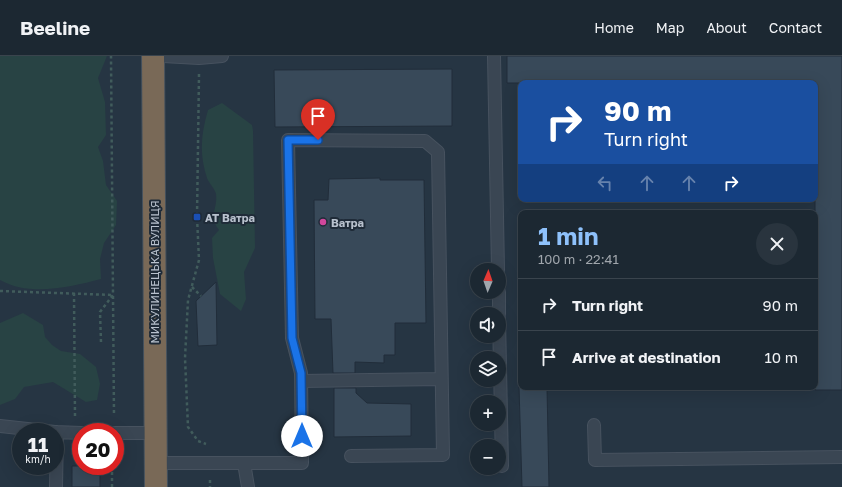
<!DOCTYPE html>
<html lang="en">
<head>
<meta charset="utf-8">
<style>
	:root { --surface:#1c2832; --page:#29343e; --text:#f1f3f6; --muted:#a0a6ac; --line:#3a444d; --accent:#8ec1fb }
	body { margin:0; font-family:"Golos Text",sans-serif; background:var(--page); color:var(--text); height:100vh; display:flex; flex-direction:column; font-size:15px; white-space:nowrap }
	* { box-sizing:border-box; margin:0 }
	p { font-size:13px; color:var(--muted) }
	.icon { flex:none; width:22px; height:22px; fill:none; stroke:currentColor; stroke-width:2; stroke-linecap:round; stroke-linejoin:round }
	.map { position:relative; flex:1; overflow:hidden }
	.drawer { position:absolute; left:518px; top:154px; width:300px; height:180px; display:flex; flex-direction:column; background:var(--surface); border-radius:8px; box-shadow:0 4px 16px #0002,0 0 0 1px var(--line) }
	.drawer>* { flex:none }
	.hud { position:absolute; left:518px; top:24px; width:300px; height:122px; border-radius:8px; box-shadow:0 4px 16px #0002,0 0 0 1px var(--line); background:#1a4fa0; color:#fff; overflow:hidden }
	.needle { width:26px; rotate:2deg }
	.buttons { position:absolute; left:470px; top:207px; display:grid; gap:8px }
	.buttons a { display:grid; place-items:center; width:36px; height:36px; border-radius:50%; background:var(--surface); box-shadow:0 4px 16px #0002,0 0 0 1px var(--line); font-size:20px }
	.speed { position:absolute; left:12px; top:367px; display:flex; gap:8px; font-size:20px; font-weight:700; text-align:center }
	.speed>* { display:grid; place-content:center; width:52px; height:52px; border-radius:50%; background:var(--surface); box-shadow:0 4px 16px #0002,0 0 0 1px var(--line); line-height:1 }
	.speed small { font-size:10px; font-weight:400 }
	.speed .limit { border:6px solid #d22; background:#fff; color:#111 }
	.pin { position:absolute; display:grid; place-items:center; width:34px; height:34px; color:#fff; margin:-41px -17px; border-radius:50% 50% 50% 0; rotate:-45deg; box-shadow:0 0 4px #0007 }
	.pin .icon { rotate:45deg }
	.me { position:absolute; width:44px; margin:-22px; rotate:0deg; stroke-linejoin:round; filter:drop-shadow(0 0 3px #0008) }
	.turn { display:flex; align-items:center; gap:14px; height:84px; padding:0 20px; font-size:18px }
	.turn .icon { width:52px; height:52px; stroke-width:2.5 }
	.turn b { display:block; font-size:28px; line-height:34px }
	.lanes { display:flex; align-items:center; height:38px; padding:0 20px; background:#0003; justify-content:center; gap:20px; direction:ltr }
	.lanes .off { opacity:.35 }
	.round { display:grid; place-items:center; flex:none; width:42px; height:42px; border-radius:21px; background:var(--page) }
	.summary { display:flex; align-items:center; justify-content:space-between; height:68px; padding:0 20px }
	h1 { font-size:24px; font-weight:700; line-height:30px; color:var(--accent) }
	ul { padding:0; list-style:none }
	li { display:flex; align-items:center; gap:12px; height:52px; padding:0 20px; border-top:1px solid var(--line) }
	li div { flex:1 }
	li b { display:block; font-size:15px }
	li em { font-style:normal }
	header { display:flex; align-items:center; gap:24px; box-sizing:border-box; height:56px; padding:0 20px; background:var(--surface); border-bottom:1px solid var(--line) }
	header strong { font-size:19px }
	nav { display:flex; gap:22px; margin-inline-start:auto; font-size:14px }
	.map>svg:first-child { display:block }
	.green { fill:#284344 }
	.building { fill:#384959; stroke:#212d3a }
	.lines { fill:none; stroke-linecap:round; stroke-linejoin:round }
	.lane-casing { stroke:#47525f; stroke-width:14 }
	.highway-casing { stroke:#45515d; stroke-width:24 }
	.path { stroke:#415c5c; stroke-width:2.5; stroke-dasharray:3 3; stroke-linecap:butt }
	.lane { stroke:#3a4653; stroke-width:12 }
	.highway { stroke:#796957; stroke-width:22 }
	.route-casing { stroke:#114b97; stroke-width:10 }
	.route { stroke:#1a73e8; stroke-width:7 }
	.transit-dot { fill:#1a4fb4; stroke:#1f2b38; stroke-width:1.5 }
	.hotel-dot { fill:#d1479c; stroke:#1f2b38; stroke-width:1.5 }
	.labels { text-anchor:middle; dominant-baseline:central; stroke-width:4; stroke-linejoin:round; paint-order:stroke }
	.poi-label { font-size:11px; font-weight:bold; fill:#b8c1cd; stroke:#1f2b38; text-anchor:start }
	.street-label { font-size:11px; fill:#b8c1cd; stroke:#1f2b38 }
</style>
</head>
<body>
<header>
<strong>Beeline</strong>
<nav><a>Home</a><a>Map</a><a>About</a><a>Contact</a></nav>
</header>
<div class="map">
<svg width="842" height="431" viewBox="0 0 842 431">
	<rect width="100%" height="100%" fill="#263543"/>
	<path class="green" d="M0,0H107L98,22L105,46L106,79L98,91L103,105L106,129L117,145L116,169L104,187L100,203L101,223C70,231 30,241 0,224Z
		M222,47L252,69L253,75L255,192L244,216L246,243L241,255L220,238L213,202L212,182L219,174C208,159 218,153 216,138C215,133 209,127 207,122C199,98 201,78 208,54Z
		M23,257L43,269L45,281L52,289L61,295L80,298L96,311L100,328L97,344L86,346L53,326L24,331L15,343L0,349V267Z"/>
	<path class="building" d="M507,0H842V334H815V27H507Z
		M452,13V70L275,71L274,14Z
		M380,122V124H424L426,267H395V299H384V307L355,306V317H333L331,263H315L314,144H328L329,123Z
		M216,226L217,289L198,290L196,245Z
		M519,331H547L549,431H522Z
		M334,332H356V337L367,347L411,348V380L334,381Z
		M72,410H100V431H72Z"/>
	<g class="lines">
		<defs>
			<path id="lane" d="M163,0L199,2L222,0
				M494,0L498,214
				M499,236V258
				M499,262L502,410
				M301,325L441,323
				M594,369L595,404L842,401
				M0,370L55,376
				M55,376L81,377
				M115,377H156
				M156,407H302L301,317L292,282L288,84L425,85L438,96L443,399L351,400
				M244,407L248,431
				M56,431L57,376"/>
			<path id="highway" d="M153,0L156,431"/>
		</defs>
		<use href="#lane" class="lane-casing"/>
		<use href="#highway" class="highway-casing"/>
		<path class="path" d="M199,18L197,161L199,204L188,244L185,302L188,371L198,385L206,388
			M192,231L201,240
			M0,235L113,239L114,360
			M74,237L75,360
			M101,286L100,256L113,239L111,0
			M210,424V431
			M112,431V410"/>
		<use href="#lane" class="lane"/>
		<use href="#highway" class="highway"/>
	</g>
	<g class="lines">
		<defs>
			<path id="route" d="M302,380L301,317L292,282L288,84H318"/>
		</defs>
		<use href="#route" class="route-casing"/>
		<use href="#route" class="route"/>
	</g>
	<rect class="transit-dot" x="193" y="157" width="8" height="8" rx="2"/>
	<circle class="hotel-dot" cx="323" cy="166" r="4"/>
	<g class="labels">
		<g class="poi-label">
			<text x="205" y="161">АТ Ватра</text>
			<text x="331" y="166">Ватра</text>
		</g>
		<g class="street-label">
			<text transform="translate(154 216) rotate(-90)">МИКУЛИНЕЦЬКА ВУЛИЦЯ</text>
		</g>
	</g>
</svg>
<div class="buttons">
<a><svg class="needle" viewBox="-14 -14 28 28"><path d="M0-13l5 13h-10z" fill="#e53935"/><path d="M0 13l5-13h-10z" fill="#a0a6ac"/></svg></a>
<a><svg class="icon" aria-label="sound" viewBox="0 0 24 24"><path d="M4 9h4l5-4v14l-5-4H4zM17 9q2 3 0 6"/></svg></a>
<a><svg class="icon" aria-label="layers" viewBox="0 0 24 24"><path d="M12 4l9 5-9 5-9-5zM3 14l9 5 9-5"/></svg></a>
<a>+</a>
<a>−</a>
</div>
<div class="speed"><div>11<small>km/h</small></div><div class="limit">20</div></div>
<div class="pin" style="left:318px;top:84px;background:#d93025"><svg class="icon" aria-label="arrive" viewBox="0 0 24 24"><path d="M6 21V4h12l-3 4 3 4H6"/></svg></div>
<svg class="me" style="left:302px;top:380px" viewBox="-20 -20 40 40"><circle r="19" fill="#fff"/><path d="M0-13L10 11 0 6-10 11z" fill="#1a73e8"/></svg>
<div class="hud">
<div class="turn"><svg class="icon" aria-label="right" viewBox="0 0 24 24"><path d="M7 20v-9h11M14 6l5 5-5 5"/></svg><div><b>90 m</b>Turn right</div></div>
<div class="lanes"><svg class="icon off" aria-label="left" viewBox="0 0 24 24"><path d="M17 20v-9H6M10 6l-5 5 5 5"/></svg><svg class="icon off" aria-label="ahead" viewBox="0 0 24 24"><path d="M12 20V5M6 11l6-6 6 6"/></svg><svg class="icon off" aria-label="ahead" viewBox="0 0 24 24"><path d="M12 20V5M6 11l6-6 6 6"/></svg><svg class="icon" aria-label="right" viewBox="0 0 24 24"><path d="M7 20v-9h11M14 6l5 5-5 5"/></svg></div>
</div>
<section class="drawer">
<div class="summary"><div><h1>1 min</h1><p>100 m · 22:41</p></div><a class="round"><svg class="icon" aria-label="close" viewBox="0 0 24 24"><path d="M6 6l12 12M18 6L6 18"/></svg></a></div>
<ul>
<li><svg class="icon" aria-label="right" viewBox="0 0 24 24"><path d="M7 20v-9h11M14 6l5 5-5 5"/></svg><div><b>Turn right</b></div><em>90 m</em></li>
<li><svg class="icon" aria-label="arrive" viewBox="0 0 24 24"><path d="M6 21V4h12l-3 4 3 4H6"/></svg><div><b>Arrive at destination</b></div><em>10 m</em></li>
</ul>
</section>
</div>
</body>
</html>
